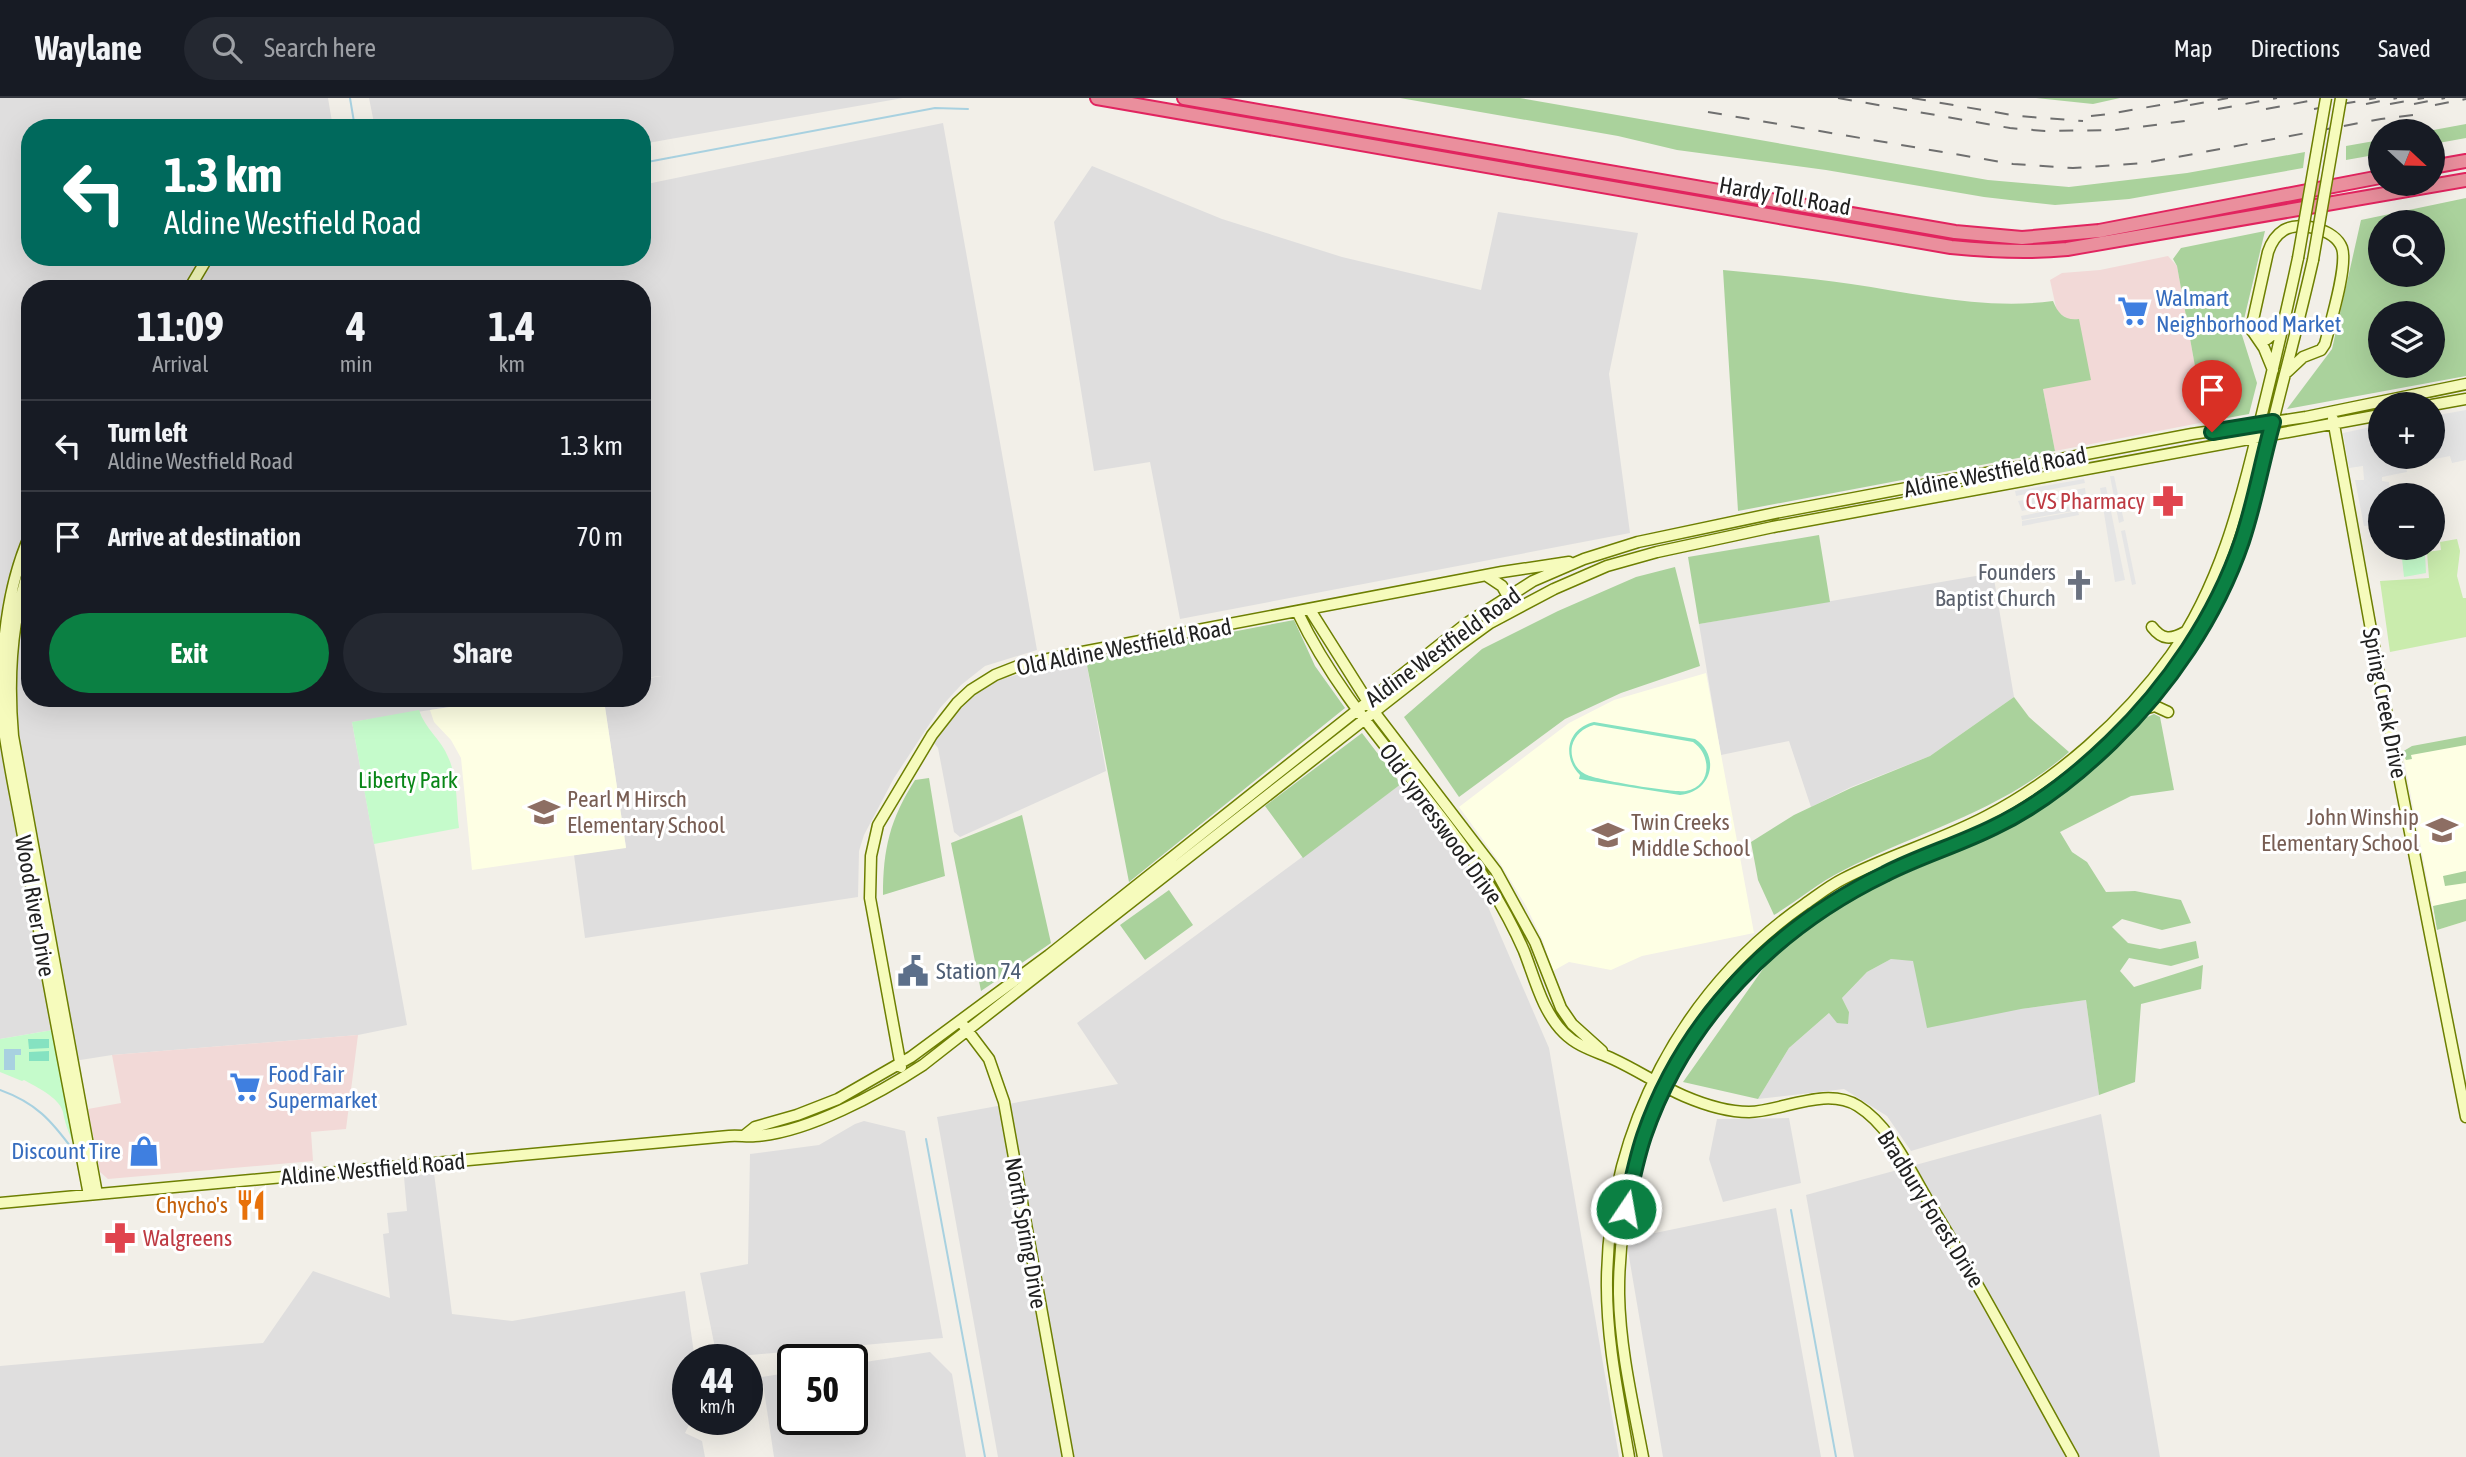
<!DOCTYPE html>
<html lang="en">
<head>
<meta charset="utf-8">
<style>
	:root { --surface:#171b24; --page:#242831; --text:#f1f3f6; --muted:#9ea1a6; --line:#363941; --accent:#0b8043 }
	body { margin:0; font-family:"Asap Condensed",sans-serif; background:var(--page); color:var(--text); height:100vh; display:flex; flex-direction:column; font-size:26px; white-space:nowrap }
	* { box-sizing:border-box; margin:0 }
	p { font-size:23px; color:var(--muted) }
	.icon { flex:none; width:38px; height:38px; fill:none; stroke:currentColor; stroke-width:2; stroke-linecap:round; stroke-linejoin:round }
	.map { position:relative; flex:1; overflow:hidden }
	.panel { position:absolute; left:21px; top:182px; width:630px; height:427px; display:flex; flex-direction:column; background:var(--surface); border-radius:28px; box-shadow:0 7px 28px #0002 }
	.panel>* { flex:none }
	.top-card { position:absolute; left:21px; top:21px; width:630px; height:147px; border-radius:28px; box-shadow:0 7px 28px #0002; background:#00695c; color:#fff; overflow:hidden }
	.needle { width:46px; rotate:112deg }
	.fabs { position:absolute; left:2368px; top:21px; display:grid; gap:14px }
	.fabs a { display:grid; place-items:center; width:77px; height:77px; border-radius:50%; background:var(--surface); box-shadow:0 7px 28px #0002; font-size:35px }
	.speed { position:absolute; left:672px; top:1246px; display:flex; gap:14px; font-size:35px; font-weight:700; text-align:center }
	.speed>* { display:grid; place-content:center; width:91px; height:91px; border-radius:50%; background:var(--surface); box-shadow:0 7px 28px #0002; line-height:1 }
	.speed small { font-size:18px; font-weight:400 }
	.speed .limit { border:4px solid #111; border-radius:10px; background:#fff; color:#111 }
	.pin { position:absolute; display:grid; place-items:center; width:60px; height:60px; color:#fff; margin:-72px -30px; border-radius:50% 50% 50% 0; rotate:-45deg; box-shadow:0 0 7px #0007 }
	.pin .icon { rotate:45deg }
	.me { position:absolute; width:77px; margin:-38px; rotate:12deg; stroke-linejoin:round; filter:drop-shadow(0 0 5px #0008) }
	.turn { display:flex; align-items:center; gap:24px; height:147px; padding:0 28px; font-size:32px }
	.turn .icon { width:91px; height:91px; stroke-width:2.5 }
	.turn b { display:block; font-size:49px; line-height:60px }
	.eta { display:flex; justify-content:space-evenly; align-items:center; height:119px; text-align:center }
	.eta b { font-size:42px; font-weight:700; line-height:49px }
	.action { display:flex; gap:14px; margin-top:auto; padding:14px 28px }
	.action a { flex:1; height:80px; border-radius:42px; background:var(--accent); color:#fff; font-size:28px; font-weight:700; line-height:80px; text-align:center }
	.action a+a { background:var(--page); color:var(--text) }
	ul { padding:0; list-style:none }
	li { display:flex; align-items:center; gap:21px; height:91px; padding:0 28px; border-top:2px solid var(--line) }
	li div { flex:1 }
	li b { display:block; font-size:26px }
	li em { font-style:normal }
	header { display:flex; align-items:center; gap:42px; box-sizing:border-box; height:98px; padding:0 35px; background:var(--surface); border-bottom:2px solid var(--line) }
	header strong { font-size:33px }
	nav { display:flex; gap:38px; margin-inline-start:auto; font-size:24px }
	.search { width:490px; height:63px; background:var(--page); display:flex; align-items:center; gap:18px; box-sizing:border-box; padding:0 24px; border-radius:38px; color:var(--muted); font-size:26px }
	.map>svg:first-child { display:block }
	.residential { fill:#dfdede }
	.commercial { fill:#f2d9d7 }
	.education { fill:#feffe4 }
	.grass { fill:#caecad }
	.forest { fill:#aad29c; fill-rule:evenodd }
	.park { fill:#c5fbcb }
	.pitch { fill:#85e2c1; fill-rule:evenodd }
	.parking { fill:#e5e5e5 }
	.water { fill:#a8d1e0 }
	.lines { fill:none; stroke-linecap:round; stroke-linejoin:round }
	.stream { stroke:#a8d1e0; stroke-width:2 }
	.secondary-casing { stroke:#6d7f02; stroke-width:13 }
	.highway-casing { stroke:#e1245f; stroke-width:16 }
	.secondary { stroke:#f6fbbc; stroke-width:10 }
	.highway { stroke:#ea8f9d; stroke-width:12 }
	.rail { stroke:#6f6f6f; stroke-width:2; stroke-dasharray:14 14; stroke-linecap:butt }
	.secondary-bridge-casing { stroke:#6d7f02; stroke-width:13; stroke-linecap:butt }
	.secondary-bridge { stroke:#f6fbbc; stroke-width:10 }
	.route-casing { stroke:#07532c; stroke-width:18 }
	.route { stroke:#0b8043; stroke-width:12 }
	.labels { text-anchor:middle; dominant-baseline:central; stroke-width:6; stroke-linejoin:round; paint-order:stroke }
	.street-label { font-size:23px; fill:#212121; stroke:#fff }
	.shop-label { font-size:23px; fill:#366cbe; stroke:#fff; text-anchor:start }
	.health-label { font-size:23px; fill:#be3a42; stroke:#fff; text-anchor:end }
	.worship-label { font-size:23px; fill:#5b616d; stroke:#fff; text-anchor:end }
	.park-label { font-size:23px; fill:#098617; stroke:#fff }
	.education-label { font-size:23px; fill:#785e54; stroke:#fff; text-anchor:start }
	.service-label { font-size:23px; fill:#4e5e75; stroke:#fff; text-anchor:start }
	.food-label { font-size:23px; fill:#c56008; stroke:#fff; text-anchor:end }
</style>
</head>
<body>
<header>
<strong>Waylane</strong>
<div class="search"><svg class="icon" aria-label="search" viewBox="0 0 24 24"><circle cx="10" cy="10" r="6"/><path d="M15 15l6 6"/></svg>Search here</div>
<nav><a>Map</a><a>Directions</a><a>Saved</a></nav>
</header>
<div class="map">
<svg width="2466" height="1359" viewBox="0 0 2466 1359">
	<rect width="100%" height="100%" fill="#f2efe8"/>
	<path class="residential" d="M0,0H328L333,30H30V159H642V87L943,25L1037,552L985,568L961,587L940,610L894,680L864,737L859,753L858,799L585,840L574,757L626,749L605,609L619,607V600H642V581L662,578L642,580V191H30V600H508L352,624L407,927L358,937L112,957L74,963L53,932L0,941Z
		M369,0H903L642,46V30H375Z
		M1092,68L1222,121L1342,159L1481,192L1498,114L1638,135L1609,276L1630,435L1180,521L1150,364L1094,373L1054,124Z
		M1993,475L2014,599L1930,658L1851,689L1811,709L1789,643L1721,657L1699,526Z
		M1086,562L1106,673L960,739L954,734L938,650L933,644L944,628L969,601L985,589L1002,581L1042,570Z
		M1401,686L1473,774L1549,950L1619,1359H998L937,1019L1118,986L1077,925Z
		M1891,861L1913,862L2021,911L2086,902L2099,997L1911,1053L1887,1018L1844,991L1758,1001L1789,950L1829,915L1849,914L1842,900L1867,874Z
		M2101,1016L2160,1359H1854L1806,1097Z
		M1789,1020L1801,1085L1723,1104L1709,1061L1717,1021Z
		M864,1023L905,1033L943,1240L717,1260L700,1175L748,1166L750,1056L819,1047L855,1026Z
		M434,1075L452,1216L512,1223L685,1193L695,1262H688V1321H692L685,1335L702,1343L705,1359H0V1268L263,1245L313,1173L390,1200L383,1136L389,1135L387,1115L407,1113L404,1079Z
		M1776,1110L1821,1359H1663L1626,1141Z
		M930,1254L952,1276L966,1359H774L762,1279L793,1274V1321H852V1266Z"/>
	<path class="commercial" d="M2168,158L2177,168L2205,324L2055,353L2043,291L2079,221L2070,222L2057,214L2050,182L2062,175L2100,172Z
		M358,937L346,1031L311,1034L313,1063L108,1081L100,1074L88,1011L121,1005L112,957Z"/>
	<path class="education" d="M1706,575L1754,835L1642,858L1611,872L1569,864L1553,873L1543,843L1526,808L1500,765L1459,709L1569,625L1614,602Z
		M511,600H619L620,607L605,609L626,750L472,772L461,660L451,642L434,624L430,612Z
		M2466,645V823L2437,832L2403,657Z"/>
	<path class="grass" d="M2457,441L2460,453L2457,478L2463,500H2466V539L2390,554L2380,483L2429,480L2427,454L2441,452L2440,444Z"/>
	<path class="forest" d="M1400,0H1520L1988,82L2069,89L2187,75L2305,54L2303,70L2129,101L2055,107L1984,99L1826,72L1677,52L1618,38Z
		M2036,0H2120L2093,6Z
		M2466,26V40L2433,46L2432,33H2428Z
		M2380,42V56L2346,62V48Z
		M2466,100V278L2287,311L2332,251L2361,122ZM2380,124H2432V177H2380ZM2380,215H2432V268H2380Z
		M2265,133L2241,234L2257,285L2249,316L2205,324L2177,168L2173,161L2181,150Z
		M1723,172C1766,176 1809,180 1851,186C1918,196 1986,212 2053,203C2058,216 2065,223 2079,221L2091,282L2043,291L2055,353L1738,413Z
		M1819,437L1830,504L1699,526L1688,459Z
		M1675,469L1700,568L1621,595L1565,621L1459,699L1404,619L1482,551L1558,513L1636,479Z
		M1294,522L1315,568L1345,610L1129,784L1086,562Z
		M2014,599L2029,619L2069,654C1999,715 1921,732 1842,773C1818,785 1797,803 1774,817L1758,782L1751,744L1794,717L1851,690L1930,658Z
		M2154,616L2160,619L2174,692L2131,698L2060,734L2072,754L2087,764L2106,794L2135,793L2181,802L2191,825L2162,832L2122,821L2112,829L2128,845L2160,851L2196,843L2199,860L2171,868L2129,860L2120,873L2134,889L2203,867L2201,891L2141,906L2135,984L2099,997L2086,902L2021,911L1927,930L1913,863L1891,861L1867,874L1842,900L1849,914L1848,926L1837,925L1829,915L1789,950L1758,1001L1683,984L1770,861L1798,837L1863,794L1997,736L2023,721L2069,690L2114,651L2143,621Z
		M1362,635L1401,686L1303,760L1265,708Z
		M2466,638V647L2411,657L2412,661L2406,662L2402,654L2412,648Z
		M929,680L945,778L883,797C883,751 890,721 915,682Z
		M1022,717L1051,845L981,893L951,745Z
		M2466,773V785L2445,788L2443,778Z
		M1169,792L1193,827L1145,862L1120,827Z
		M2466,801V823L2437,832L2433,808Z"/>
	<path class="park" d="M2419,450V455H2425L2426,475L2404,479L2401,451Z
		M419,612C425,631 441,641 448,659C458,679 456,708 459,730L374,746L352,624Z
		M53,932L74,1046C69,1035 65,1026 63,1014C59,999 36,989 24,982L22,983L0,974V941Z"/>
	<path class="pitch" d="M1594,624L1695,641C1721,658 1712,694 1680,697L1579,681L1580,677C1561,658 1568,630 1594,624ZM1594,627L1693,644C1712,657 1712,688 1686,693C1675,695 1594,682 1585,676C1575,671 1570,659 1572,648C1575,637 1583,630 1594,627Z
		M28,941H49V950L29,951Z
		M49,953V963H29V954Z"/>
	<path class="parking" d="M2466,312V362L2452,365L2450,358L2405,367L2407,374L2382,379V383L2389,384L2391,397H2380V427L2364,428L2355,382H2364L2363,368L2349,370L2343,335L2380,327V359H2432L2433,318Z
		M2110,378H2114L2124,423L2119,425Z
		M2084,381L2085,385L2016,398L2015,393Z
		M2106,389L2125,482L2115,484L2100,390Z
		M2085,390L2086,399L2022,413L2018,403Z
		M2077,407L2078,412L2022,422L2021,418Z
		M2078,413L2079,417L2022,428V423Z
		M2125,432L2136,486L2132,487L2121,433Z"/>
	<path class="water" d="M4,951H21V957H15V972H4Z"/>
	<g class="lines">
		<path class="stream" d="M350,0L355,30
			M642,65L935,10L968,11
			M0,992C36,1005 51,1022 73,1052
			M926,1041L985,1359
			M1791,1112L1836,1359"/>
		<defs>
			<path id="secondary" d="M189,191L208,159
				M2252,233L2267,241L2283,228
				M2273,272L2264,250L2251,231L2268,154C2271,145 2276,137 2284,132C2300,123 2335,131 2342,150C2348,168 2330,226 2325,246L2321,252L2303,259L2287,274
				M2432,307L2466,301
				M2333,321L2381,587L2466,1019
				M30,437C5,493 0,564 3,625C9,671 20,716 27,762C45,874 68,985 89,1097
				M30,468C11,522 8,581 13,638L97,1096
				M1487,478L1502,488L1510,502
				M1310,512L1375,615L1496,773L1535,844L1561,910L1572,926L1602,953
				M1298,515C1346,616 1430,693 1489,787C1502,808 1514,830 1524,853C1535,881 1542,913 1564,935C1578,949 1595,953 1613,961C1637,972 1659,987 1684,998C1705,1007 1726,1014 1749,1014C1783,1013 1826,988 1858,1008C1890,1028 1908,1069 1927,1101C1979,1185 2025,1273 2073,1359
				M2152,529C2162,542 2171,542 2185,534
				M2144,611L2155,608L2168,614
				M964,928L989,961L1004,1004L1068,1359
				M901,969L870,800L871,758L878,727L932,637L957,605L971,592L995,577L1018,568L1056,559L1502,474L1569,464
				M745,1037L755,1029L797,1017L838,1001L911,959L1049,857L1467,525L1533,483L1584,461L1638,444L1780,414L2192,336L2306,319L2466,286
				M0,1105L729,1038C738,1037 747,1039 755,1038C807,1035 880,995 923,967L1457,549L1490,525L1554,491L1607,468L1657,454L1773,429L2380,317
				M1629,1359C1619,1300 1606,1242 1607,1181C1609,1031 1682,892 1805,806C1818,797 1829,788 1843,781C1889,757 1940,743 1987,718C2058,681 2124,622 2171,557C2219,489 2240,408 2259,328C2273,272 2286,216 2298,160
				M1643,1359C1633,1306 1620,1251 1619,1196C1618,1026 1710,868 1862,787C1903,765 1949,750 1992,730C2057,700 2118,645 2163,588C2196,546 2224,495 2242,444C2254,409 2261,372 2270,336C2284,278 2300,220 2313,162"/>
			<path id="highway" d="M1097,0L1951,149C1991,153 2028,155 2067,151L2466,82
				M1184,0L1955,134L2022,140L2099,133L2380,79
				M2432,69L2466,63"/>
		</defs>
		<use href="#secondary" class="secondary-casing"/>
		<use href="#highway" class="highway-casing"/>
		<use href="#secondary" class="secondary"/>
		<use href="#highway" class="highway"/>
		<path class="rail" d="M1838,0L2010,30L2045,33L2116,32L2185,23
			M1912,0L2018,18L2083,23
			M2366,6L2397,0
			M2390,6L2424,0
			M2414,6L2445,0
			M2190,7L2228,0
			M2435,7L2466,1
			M2218,11L2277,0
			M2266,11L2325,0
			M2314,11L2376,0
			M1708,14L2013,66L2073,70L2145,65L2381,21L2413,17
			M2091,18L2109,16L2199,0"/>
		<defs>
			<path id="secondary-bridge" d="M2298,160L2326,0
				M2313,162L2341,0"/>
		</defs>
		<use href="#secondary-bridge" class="secondary-bridge-casing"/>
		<use href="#secondary-bridge" class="secondary-bridge"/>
	</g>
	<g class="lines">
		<defs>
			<path id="route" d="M1626,1111C1631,1087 1636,1062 1644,1038C1684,921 1775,829 1885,776C1920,758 1958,747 1994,729C2036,709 2077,677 2111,644C2168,589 2216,519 2242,443C2255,404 2262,363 2273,324L2212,334"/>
		</defs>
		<use href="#route" class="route-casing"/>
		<use href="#route" class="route"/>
	</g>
	<defs>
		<symbol id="supermarket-bare" viewBox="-9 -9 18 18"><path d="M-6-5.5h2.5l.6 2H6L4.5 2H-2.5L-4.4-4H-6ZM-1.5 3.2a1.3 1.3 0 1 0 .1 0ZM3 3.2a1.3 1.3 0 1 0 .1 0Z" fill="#3f7fe0" stroke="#fff" stroke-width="2.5" paint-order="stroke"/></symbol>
		<symbol id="pharmacy-bare" viewBox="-9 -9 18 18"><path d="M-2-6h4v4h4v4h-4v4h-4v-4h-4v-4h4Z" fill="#e0444e" stroke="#fff" stroke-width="2.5" paint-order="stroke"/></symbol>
		<symbol id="church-bare" viewBox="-9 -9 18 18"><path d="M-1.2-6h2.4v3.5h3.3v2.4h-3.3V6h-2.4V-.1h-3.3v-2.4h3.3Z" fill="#6b7280" stroke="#fff" stroke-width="2.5" paint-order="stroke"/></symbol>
		<symbol id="school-bare" viewBox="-9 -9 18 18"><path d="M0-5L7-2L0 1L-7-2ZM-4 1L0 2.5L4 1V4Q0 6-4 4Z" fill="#8d6e63" stroke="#fff" stroke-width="2.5" paint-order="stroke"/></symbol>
		<symbol id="civic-bare" viewBox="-9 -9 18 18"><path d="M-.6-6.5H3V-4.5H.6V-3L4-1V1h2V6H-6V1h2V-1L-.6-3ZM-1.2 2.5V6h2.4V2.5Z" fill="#5c6f8a" stroke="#fff" stroke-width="2.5" paint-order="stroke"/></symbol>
		<symbol id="shop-bare" viewBox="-9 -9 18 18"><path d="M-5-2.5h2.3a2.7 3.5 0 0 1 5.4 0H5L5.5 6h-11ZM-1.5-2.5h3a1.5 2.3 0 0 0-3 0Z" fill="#3f7fe0" stroke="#fff" stroke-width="2.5" paint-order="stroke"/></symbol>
		<symbol id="restaurant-bare" viewBox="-9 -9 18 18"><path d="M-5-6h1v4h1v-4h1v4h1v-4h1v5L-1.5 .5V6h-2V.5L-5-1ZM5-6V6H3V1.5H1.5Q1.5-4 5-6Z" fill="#e8710a" stroke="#fff" stroke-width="2.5" paint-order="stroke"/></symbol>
	</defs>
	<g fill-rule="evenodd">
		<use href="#supermarket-bare" x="2111" y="191" width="44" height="44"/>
		<use href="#pharmacy-bare" x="2146" y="381" width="44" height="44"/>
		<use href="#church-bare" x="2057" y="465" width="44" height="44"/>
		<use href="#school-bare" x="522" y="692" width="44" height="44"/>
		<use href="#school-bare" x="2420" y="710" width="44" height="44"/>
		<use href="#school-bare" x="1586" y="715" width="44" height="44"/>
		<use href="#civic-bare" x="891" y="851" width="44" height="44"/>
		<use href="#supermarket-bare" x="223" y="967" width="44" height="44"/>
		<use href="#shop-bare" x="122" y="1031" width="44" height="44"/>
		<use href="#restaurant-bare" x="229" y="1085" width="44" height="44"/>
		<use href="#pharmacy-bare" x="98" y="1118" width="44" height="44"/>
	</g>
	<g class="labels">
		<g class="street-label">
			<text transform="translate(1785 98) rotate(10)">Hardy Toll Road</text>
			<text transform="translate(1995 374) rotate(-11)">Aldine Westfield Road</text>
			<text transform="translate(1124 549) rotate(-11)">Old Aldine Westfield Road</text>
			<text transform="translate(1443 549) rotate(-36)">Aldine Westfield Road</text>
			<text transform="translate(2385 605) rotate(79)">Spring Creek Drive</text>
			<text transform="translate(1441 726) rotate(54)">Old Cypresswood Drive</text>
			<text transform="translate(35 808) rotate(80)">Wood River Drive</text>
			<text transform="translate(373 1071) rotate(-5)">Aldine Westfield Road</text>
			<text transform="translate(1931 1111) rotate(58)">Bradbury Forest Drive</text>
			<text transform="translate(1026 1135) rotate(80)">North Spring Drive</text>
		</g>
		<g class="shop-label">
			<text x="2156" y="200">Walmart<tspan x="2156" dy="26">Neighborhood Market</tspan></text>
			<text x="268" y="976">Food Fair<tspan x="268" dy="26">Supermarket</tspan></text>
			<text x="121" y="1053" text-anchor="end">Discount Tire</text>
		</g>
		<g class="health-label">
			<text x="2145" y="403">CVS Pharmacy</text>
			<text x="143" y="1140" text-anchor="start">Walgreens</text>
		</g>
		<g class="worship-label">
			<text x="2056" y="474">Founders<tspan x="2056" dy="26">Baptist Church</tspan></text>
		</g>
		<g class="park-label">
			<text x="408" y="682">Liberty Park</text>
		</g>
		<g class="education-label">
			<text x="567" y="701">Pearl M Hirsch<tspan x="567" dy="26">Elementary School</tspan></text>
			<text x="2419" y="719" text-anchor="end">John Winship<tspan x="2419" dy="26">Elementary School</tspan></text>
			<text x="1631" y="724">Twin Creeks<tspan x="1631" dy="26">Middle School</tspan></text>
		</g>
		<g class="service-label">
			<text x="936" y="873">Station 74</text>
		</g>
		<g class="food-label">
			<text x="228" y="1107">Chycho's</text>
		</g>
	</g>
</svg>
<div class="fabs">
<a><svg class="needle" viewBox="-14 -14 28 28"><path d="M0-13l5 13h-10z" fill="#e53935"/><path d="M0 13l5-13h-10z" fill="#9ea1a6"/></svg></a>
<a><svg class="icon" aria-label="search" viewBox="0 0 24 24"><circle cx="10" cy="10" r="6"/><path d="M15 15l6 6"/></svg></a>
<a><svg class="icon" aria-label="layers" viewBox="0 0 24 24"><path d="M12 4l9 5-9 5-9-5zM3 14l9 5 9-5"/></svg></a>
<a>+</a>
<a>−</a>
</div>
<div class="speed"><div>44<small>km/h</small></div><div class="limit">50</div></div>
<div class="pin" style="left:2212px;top:334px;background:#d93025"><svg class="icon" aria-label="arrive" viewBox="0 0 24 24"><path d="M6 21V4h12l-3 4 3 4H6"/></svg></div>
<svg class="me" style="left:1626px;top:1111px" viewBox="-20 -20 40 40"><circle r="17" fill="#0b8043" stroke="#fff" stroke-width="3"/><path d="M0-11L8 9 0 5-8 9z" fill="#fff"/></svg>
<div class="top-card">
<div class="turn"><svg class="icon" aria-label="left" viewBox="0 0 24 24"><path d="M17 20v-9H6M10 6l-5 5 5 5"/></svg><div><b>1.3 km</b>Aldine Westfield Road</div></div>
</div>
<section class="panel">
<div class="eta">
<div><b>11:09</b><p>Arrival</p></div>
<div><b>4</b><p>min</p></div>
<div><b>1.4</b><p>km</p></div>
</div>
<ul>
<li><svg class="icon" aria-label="left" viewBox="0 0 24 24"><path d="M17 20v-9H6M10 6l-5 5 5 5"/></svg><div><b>Turn left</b><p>Aldine Westfield Road</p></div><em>1.3 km</em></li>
<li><svg class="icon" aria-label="arrive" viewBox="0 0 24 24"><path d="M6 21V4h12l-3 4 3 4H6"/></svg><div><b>Arrive at destination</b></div><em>70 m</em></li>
</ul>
<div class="action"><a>Exit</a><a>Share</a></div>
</section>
</div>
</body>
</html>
